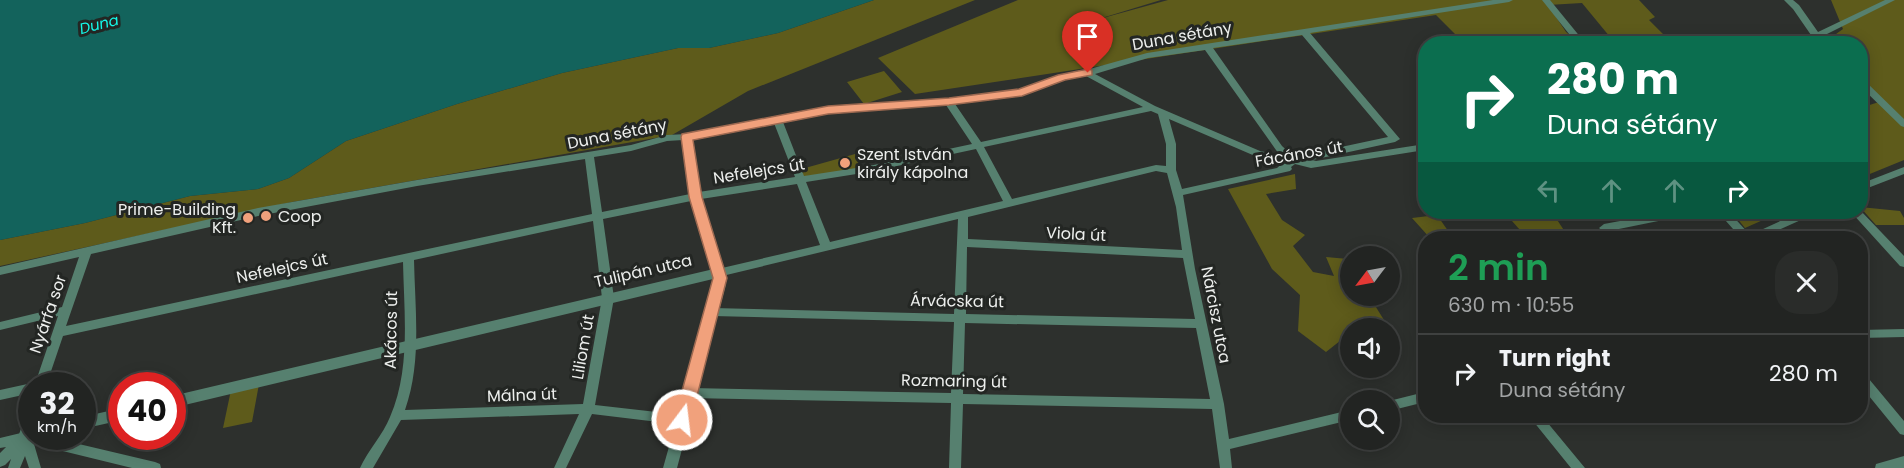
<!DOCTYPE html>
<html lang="en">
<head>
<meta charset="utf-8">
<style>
	:root { --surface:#222422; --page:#2a2c2a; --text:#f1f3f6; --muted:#a2a4a5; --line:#3f4140 }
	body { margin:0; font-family:Poppins,sans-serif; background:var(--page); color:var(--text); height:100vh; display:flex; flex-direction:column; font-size:22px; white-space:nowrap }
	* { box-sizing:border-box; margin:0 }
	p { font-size:20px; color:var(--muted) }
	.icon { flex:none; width:33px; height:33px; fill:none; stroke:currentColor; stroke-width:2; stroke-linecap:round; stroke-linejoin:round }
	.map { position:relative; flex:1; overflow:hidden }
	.side { position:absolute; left:1418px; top:231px; width:450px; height:192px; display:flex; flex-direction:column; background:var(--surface); border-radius:24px; box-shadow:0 3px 15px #0003,0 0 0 2px var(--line) }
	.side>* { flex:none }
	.hud { position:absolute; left:1418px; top:36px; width:450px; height:183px; border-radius:24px; box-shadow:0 3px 15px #0003,0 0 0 2px var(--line); background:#0b6e4f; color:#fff; overflow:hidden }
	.needle { width:39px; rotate:238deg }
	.tools { position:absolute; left:1340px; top:246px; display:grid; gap:12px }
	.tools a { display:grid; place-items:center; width:60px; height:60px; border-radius:50%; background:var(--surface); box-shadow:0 3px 15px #0003,0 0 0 2px var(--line); font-size:30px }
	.speed { position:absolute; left:18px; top:372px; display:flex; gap:12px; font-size:30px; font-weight:700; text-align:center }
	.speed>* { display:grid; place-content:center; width:78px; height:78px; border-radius:50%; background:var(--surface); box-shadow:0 3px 15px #0003,0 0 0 2px var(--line); line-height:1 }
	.speed small { font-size:15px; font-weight:400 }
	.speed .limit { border:9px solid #d22; background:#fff; color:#111 }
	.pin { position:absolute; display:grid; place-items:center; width:51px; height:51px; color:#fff; margin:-62px -26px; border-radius:50% 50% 50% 0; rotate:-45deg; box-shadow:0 0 6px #0007 }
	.pin .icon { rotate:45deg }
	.me { position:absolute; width:66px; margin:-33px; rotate:15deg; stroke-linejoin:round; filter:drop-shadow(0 0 4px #0008) }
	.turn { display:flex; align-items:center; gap:21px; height:126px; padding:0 30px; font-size:27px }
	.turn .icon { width:78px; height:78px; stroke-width:2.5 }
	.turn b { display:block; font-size:42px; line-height:51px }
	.lanes { display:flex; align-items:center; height:57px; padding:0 30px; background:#0003; justify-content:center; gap:30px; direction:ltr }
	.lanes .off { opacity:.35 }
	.round { display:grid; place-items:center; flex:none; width:63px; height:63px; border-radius:24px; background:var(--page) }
	.headline { display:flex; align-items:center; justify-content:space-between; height:102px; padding:0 30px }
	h1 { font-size:36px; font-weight:600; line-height:45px; color:#1e9e55 }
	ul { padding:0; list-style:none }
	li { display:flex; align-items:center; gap:18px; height:78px; padding:0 30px; border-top:2px solid var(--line) }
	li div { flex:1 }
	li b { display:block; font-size:22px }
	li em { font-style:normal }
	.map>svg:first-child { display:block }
	.green { fill:#5e5b1b }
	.water { fill:#13635c }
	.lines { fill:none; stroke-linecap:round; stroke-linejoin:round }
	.minor { fill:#56806f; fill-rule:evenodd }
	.tertiary { fill:#56806f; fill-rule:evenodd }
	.route { fill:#f1a17c; stroke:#9d6951; stroke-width:1.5 }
	.poi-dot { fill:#f1a17c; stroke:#232623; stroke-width:2 }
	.labels { text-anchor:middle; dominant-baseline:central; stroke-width:6; stroke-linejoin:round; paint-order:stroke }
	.far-water-label { font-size:15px; font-style:italic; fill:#15f7e7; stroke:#232623 }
	.street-label { font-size:16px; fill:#edefed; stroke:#232623 }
	.poi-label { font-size:16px; fill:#edefed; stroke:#232623; text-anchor:start }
</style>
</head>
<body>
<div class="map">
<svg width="1904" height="468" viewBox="0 0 1904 468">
	<rect width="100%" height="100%" fill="#2d302d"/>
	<path class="green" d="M874,0H975L748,91L672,135L292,202L0,266V240L85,223L190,196L258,189L289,178L346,141L457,104L562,73L678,48H709L778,33Z
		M1018,0H1161L1092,21L1168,0H1639L1655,17L1649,20L1664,35L1641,43H1615L1582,3L1548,5L1566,32L1579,43H1464L1436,15L915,94L878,58Z
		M1831,0H1904V160L1860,178V108L1879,102L1860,84V44H1822L1843,29Z
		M884,71L902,92L864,104L847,82Z
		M855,154L860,169L800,177L798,170Z
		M1295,174L1296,189L1266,194L1282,220L1305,235L1293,246L1313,272L1334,276L1326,257L1348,259L1350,296H1369L1389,328H1350V333L1326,352L1298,331L1300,295L1272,269L1228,189Z
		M1860,207L1900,211L1904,218V225H1876Z
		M1504,212H1552L1569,238H1527Z
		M1732,212H1781L1745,228Z
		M1437,215L1453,238H1430L1412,218Z
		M259,384L252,422L223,428L231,390Z"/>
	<path class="water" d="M0,0H874L778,33L709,48H678L562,73L457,104L346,141L289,178L258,189L190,196L85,223L0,240Z"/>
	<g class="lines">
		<path class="minor" d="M1493,0H1513L1509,2L1310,33L1400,139L1395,142L1312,160L1316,161L1425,144V150L1311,168L1295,164L1291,167L1292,169L1290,171L1183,195L1195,269L1224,404L1229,439L1350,410V420L1230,449L1232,468H1220L1212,409L963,404L961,468H949L951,403L690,398L686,396L684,393L686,390L690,388L951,393L954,322L713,316L709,315L707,312L709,309L713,308L954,314L958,219L718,277L714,276L713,273L691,201L603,219L614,298L595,405L683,415L687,416L689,420L687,424L683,425L592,414L566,468H554L579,414L401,420L373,468H360C368,450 383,435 390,417C411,369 404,313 403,262L63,336L46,386H32V393L0,400V390L32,383L35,384L58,316L0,330V322L62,307L79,257L0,275V267L258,208L417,180L631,145L667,135L687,134L828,107L949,99L1019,89L1059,75L1086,70L1147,53ZM1302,35L1388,137L1294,157L1282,146L1213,48ZM1205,50L1276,150L1280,155L1260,151L1155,106L1095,74L1148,58ZM1086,76L1143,107L981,142L955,104L1021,95L1064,79ZM946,105L972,144L869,166L804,176L783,122L828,113ZM1151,111L1158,114L1166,144V166L1156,165L1012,199L984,147ZM1169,119L1255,156L1284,162L1277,168L1182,189L1176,170V144ZM774,123L795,177L699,192L692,139ZM683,140L690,194L602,212L594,157L631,151L667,141ZM976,149L1003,201L830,242L806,182L869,172ZM585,159L592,214L66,326L91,254L258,216L417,186ZM1156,171L1167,173L1176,207L1182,250L968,239V217ZM797,184L820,245L722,268L701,199ZM593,221L602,298L583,404L405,410C422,362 415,310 414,260ZM967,247L1183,258L1195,319L966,314ZM965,323L1196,328L1210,399L963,394Z
			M1542,0H1550L1586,44H1577Z
			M1784,0H1793L1799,5L1818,32L1885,0H1895L1821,37L1826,44H1817L1815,40L1807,44H1795L1811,35L1793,9Z
			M1860,78L1863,79L1904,119V127L1901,126L1860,86Z
			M1904,167V174L1860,191V184Z
			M1860,210L1904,256V267L1900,266L1851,212H1860Z
			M1668,212H1688L1683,216L1604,232L1599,228L1604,224Z
			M1718,212H1729L1750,235L1800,212H1813L1812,215L1761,238H1741Z
			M1904,329V337L1860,338V330Z
			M1860,371L1864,373L1904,421V435L1900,434L1860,385Z
			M1425,392V402L1389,411V401Z
			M1529,416H1542L1585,468H1571Z
			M25,432L32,433V436H45L155,462L160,464L161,468H132L34,444L41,468H29L25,456L20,468H8L11,459L5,465L0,467V453L6,447L0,448V438Z
			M1904,456V468H1875L1876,464Z"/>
		<path class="tertiary" d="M718,268L722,270L726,284L677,468H663L707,312L714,284L713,279L172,408V396Z
			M122,408V420L82,429V417Z
			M32,410V436H38L37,439L25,443L20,441L18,437L27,412Z"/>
	</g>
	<path class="route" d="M1088,69L1092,70V75L1065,80L1022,96L949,105L828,114L693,140L702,197L727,278L691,420L688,425L682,427L677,425L674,420L713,278L689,197L681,137L682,134L828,106L949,98L1019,89L1058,75Z"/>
	<g class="poi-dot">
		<circle cx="845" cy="163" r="6"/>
		<circle cx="266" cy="216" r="6"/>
		<circle cx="248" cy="218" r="6"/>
	</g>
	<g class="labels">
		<g class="far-water-label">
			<text transform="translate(99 24) rotate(-14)">Duna</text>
		</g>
		<g class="street-label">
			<text transform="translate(1182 36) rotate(-10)">Duna sétány</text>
			<text transform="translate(617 134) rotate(-11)">Duna sétány</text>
			<text transform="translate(1299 154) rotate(-10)">Fácános út</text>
			<text transform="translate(759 171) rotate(-9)">Nefelejcs út</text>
			<text transform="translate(1076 234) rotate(3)">Viola út</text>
			<text transform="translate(282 268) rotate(-12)">Nefelejcs út</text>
			<text transform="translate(643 271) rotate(-13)">Tulipán utca</text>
			<text transform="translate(957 301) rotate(1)">Árvácska út</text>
			<text transform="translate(48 314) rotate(-71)">Nyárfa sor</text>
			<text transform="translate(1216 315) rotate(79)">Nárcisz utca</text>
			<text transform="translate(391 330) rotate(-89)">Akácos út</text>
			<text transform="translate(583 347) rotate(-80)">Liliom út</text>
			<text transform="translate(954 381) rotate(1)">Rozmaring út</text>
			<text transform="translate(522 395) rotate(-2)">Málna út</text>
		</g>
		<g class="poi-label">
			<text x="857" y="154">Szent István<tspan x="857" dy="18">király kápolna</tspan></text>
			<text x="236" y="209" text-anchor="end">Prime-Building<tspan x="236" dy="18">Kft.</tspan></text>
			<text x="278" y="216">Coop</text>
		</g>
	</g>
</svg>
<div class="tools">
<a><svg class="needle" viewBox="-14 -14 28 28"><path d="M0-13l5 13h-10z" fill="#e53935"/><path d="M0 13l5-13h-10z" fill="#a2a4a5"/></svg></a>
<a><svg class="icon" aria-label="sound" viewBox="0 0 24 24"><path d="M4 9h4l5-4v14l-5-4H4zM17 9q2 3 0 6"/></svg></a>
<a><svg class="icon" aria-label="search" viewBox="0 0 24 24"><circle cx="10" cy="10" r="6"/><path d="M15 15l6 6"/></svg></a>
</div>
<div class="speed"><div>32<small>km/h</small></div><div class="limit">40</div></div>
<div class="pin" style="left:1088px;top:73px;background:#d93025"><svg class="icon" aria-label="arrive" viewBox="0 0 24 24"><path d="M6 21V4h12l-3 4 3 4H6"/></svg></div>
<svg class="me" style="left:682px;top:420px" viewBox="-20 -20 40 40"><circle r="17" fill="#f1a17c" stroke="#fff" stroke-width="3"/><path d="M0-11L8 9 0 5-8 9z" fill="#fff"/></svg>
<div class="hud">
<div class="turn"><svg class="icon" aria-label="right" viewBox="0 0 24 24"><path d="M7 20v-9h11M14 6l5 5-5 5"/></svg><div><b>280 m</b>Duna sétány</div></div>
<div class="lanes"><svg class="icon off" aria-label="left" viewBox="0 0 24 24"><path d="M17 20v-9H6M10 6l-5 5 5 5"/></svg><svg class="icon off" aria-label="ahead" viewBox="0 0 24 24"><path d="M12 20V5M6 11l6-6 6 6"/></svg><svg class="icon off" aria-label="ahead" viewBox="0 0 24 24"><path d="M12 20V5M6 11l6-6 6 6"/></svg><svg class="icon" aria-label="right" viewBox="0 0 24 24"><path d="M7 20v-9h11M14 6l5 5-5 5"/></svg></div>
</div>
<section class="side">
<div class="headline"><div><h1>2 min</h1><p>630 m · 10:55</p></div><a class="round"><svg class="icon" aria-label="close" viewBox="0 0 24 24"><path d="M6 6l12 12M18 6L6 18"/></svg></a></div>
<ul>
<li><svg class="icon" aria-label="right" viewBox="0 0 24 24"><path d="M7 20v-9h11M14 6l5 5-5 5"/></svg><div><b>Turn right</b><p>Duna sétány</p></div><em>280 m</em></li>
</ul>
</section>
</div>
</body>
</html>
